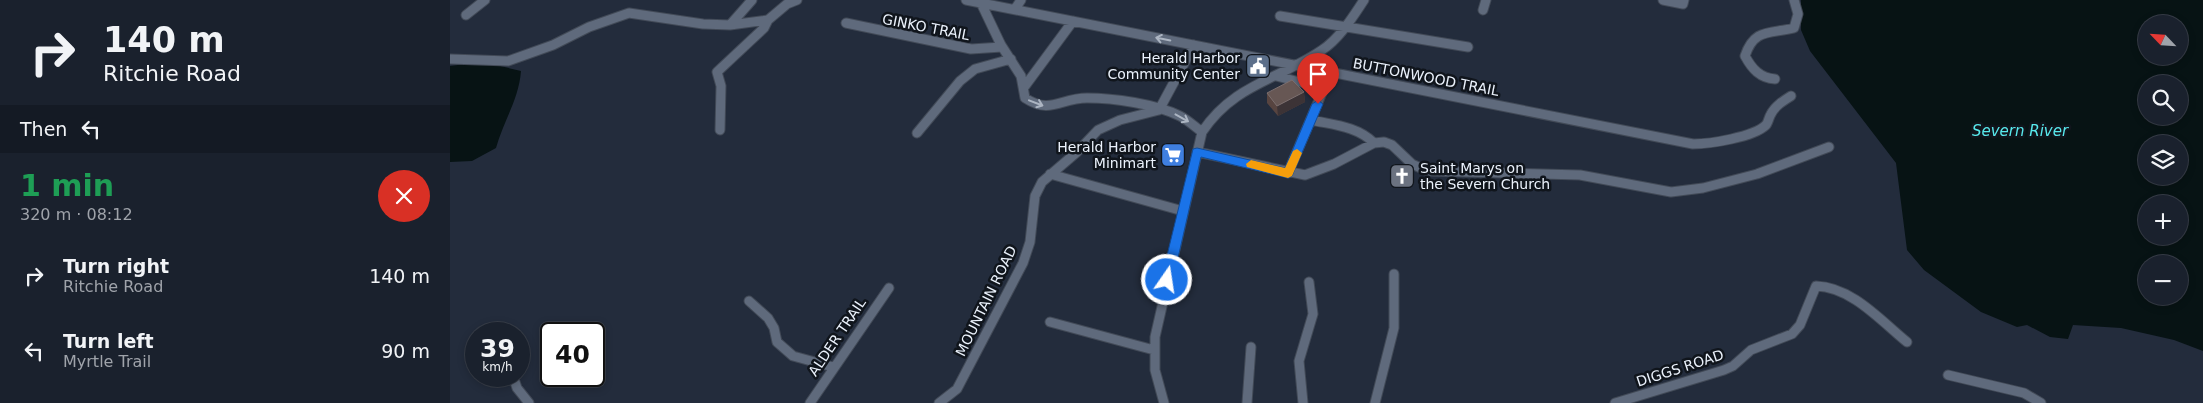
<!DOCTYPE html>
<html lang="en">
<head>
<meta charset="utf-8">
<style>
	:root { --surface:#1a212d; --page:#232935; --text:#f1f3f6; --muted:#9fa3aa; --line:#383e49 }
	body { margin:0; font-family:"DejaVu Sans",sans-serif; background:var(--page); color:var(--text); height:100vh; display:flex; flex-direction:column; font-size:19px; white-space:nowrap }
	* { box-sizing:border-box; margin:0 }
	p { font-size:16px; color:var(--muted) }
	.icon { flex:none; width:28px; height:28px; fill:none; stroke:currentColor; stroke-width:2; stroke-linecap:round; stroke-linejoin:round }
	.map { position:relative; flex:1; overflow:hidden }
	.side { display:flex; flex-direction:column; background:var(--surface); width:450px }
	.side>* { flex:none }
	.banner { background:#1a212d; color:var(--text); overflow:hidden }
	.needle { width:32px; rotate:295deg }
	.fabs { position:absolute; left:1688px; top:15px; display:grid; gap:10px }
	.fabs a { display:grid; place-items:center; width:50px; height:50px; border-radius:50%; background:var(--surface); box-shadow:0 2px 8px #0003,0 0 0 1px var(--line); font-size:25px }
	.speed { position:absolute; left:15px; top:322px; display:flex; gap:10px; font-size:25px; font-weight:700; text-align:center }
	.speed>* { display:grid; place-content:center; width:65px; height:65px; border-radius:50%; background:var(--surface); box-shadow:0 2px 8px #0003,0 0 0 1px var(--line); line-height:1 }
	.speed small { font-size:12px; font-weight:400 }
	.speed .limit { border:2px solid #111; border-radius:8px; background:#fff; color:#111 }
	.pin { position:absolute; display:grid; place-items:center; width:42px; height:42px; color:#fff; margin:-51px -21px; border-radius:50% 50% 50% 0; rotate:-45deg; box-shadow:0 0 5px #0007 }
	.pin .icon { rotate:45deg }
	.me { position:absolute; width:55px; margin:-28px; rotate:13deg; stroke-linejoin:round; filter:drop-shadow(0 0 4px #0008) }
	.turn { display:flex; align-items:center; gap:18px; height:105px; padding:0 20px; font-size:22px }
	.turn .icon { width:65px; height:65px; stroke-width:2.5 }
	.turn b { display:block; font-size:35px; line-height:42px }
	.then { display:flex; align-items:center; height:48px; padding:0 20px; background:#0003; gap:10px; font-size:19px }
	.round { display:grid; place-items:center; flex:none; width:52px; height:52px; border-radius:26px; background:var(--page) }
	.overview { display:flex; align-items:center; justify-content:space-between; height:85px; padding:0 20px }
	h1 { font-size:30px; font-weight:700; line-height:38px; color:#1e9e55 }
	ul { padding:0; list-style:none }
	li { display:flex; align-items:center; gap:15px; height:75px; padding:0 20px }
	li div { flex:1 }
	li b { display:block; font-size:19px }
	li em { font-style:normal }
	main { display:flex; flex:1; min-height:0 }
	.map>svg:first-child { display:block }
	.water { fill:#071314; fill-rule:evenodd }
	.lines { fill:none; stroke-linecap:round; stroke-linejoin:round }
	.minor-casing { stroke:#424a57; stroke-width:11 }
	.minor { stroke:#5f6a7c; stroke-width:9 }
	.wall { fill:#574440 }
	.shaded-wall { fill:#3c3336 }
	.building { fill:#675754; stroke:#7c6f6f }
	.oneway { stroke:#acb5c2 }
	.route { fill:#1a73e8; stroke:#114b97 }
	.slow { fill:#f59e0b }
	.labels { text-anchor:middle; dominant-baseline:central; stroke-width:5; stroke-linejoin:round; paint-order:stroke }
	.street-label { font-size:14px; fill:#ebf2fc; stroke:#10151c }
	.poi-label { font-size:14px; fill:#ebf2fc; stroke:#10151c; text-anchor:end }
	.water-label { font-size:15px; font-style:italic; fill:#58e9ed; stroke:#10151c }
</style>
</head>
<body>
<main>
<section class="side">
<div class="banner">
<div class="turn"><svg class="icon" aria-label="right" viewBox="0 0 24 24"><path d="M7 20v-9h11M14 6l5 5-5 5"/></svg><div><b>140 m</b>Ritchie Road</div></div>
<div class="then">Then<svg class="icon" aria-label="left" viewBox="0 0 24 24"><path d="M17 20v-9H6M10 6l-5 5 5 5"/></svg></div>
</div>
<div class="overview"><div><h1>1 min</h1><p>320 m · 08:12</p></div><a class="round" style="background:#d93025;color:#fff"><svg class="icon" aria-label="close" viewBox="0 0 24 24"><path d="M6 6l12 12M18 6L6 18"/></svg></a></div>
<ul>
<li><svg class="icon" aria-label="right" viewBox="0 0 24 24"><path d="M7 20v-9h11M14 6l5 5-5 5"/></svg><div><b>Turn right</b><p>Ritchie Road</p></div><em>140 m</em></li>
<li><svg class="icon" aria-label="left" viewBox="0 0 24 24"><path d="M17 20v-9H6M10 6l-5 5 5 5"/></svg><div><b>Turn left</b><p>Myrtle Trail</p></div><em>90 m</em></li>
</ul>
</section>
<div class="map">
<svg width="1753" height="403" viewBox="0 0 1753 403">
	<rect width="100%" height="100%" fill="#232c3c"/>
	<path class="water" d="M1351,0H1753V351L1724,340L1671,328L1623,325L1618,339L1600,337L1577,325L1567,327L1531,312L1474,270L1457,250L1446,163L1360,51L1351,30ZM1696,24H1729V56H1696ZM1696,84H1729V116H1696ZM1696,144H1729V176H1696ZM1696,204H1729V236H1696ZM1696,264H1729V296H1696Z
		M16,64L46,65L71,71C69,99 53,122 46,148L22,161L0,162V66Z"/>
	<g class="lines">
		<defs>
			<path id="minor" d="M516,0L1243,144C1260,144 1304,137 1316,125C1318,123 1319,117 1321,114C1325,106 1333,101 1341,96
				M1213,0L1233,4L1234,0
				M531,3L551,45L571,76L575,98C601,115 610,98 637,98C663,98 706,104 730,116C738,120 745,127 752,132
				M565,9L571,0
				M1033,10L1036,0
				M16,15L35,0
				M830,16L1018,47
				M396,23L521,49L552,47
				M280,25L302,0
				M0,59L58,61L103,45L139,27L179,13L253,24L280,25L318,20L337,4L347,0
				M826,76L874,88L838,173
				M1325,79C1310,78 1302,69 1295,56C1304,28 1320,34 1344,28L1348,14L1344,0
				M575,86L623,21
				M709,110L744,45
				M861,120C883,125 907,126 924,143
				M270,130L271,86L267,72L314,28L318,20
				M467,133L510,81L525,69L561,59
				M747,152L855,175L884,164L924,143L934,142L942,145L962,164L977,171L1130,175L1221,192L1253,188L1307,174L1379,147
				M600,174L733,211
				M299,301L318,318L324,328L327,342L343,356L383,367
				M600,322L704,350
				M1498,375L1574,393L1591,403
				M63,376L67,388L79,403
				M360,403L439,288
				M489,403L507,389L573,263L580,242L585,196L592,182L627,152L648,130L670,120L709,110
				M714,403L705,370V337L752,132C784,84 828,80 872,50C890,38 902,18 914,0
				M797,403L801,347
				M853,403L849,361L863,314L859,282
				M925,403L944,328V274
				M1165,403L1274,370L1283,366L1301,350L1342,334L1350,325L1366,286C1402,287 1431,321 1457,342"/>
		</defs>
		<use href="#minor" class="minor-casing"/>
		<use href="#minor" class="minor"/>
	</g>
	<path class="wall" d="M798,57L818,69L805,73L799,64Z
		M854,92L855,102L828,116L817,103V93Z"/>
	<path class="shaded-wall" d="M817,62L818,69L805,73L804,67Z
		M854,92L855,102L828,116L827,106Z"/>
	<path class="building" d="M798,57L815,59L817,62L804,67Z
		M842,80L854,92L827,106L817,93Z"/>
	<defs><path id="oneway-shaft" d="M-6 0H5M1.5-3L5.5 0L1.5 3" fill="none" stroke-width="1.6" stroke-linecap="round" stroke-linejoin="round" transform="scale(1.25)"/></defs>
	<g class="oneway">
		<use href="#oneway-shaft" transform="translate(713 39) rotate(-169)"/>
		<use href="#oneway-shaft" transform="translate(586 103) rotate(21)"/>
		<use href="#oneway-shaft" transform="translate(732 118) rotate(29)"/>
	</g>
	<path class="route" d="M868,100L873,104L842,176L838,178L751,157L723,280L721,283H713L711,280L743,149L747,148L835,168L862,104Z"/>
	<path class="slow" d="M847,149L852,153L842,176L838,178L797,167L796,164L801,160L835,168L843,151Z"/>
	<defs>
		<symbol id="civic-square" viewBox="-11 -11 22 22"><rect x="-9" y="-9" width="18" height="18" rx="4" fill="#5c6f8a" stroke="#10151c"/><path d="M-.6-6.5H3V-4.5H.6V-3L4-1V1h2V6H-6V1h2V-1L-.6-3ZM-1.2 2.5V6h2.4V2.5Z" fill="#fff"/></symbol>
		<symbol id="supermarket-square" viewBox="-11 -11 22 22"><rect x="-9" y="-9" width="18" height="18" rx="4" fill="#3f7fe0" stroke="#10151c"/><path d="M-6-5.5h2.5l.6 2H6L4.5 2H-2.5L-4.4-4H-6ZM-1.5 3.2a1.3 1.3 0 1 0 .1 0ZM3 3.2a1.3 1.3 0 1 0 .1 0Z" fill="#fff"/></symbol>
		<symbol id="church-square" viewBox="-11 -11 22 22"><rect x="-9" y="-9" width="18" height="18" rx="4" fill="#6b7280" stroke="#10151c"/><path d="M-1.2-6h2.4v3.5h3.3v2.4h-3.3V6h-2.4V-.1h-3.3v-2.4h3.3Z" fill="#fff"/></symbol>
	</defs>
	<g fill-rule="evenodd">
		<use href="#civic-square" x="794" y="52" width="28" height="28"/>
		<use href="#supermarket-square" x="709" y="141" width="28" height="28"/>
		<use href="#church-square" x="938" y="162" width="28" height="28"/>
	</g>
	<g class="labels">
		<g class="street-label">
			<text transform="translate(476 27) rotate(11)">GINKO TRAIL</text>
			<text transform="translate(976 77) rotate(11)">BUTTONWOOD TRAIL</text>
			<text transform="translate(536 301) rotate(-64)">MOUNTAIN ROAD</text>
			<text transform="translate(387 337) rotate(-56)">ALDER TRAIL</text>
			<text transform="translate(1230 368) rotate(-18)">DIGGS ROAD</text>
		</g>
		<g class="poi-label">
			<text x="790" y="58">Herald Harbor<tspan x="790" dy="16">Community Center</tspan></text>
			<text x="706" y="147">Herald Harbor<tspan x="706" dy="16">Minimart</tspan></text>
			<text x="970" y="168" text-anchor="start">Saint Marys on<tspan x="970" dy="16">the Severn Church</tspan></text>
		</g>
		<g class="water-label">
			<text x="1570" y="131">Severn River</text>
		</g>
	</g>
</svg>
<div class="fabs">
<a><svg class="needle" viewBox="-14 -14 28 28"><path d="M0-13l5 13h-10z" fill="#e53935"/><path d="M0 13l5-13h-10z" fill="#9fa3aa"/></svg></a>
<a><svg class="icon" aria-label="search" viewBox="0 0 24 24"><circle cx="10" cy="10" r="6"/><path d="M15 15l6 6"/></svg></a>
<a><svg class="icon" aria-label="layers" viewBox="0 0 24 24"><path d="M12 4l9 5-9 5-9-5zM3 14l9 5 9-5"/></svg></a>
<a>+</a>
<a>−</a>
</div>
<div class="speed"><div>39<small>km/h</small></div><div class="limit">40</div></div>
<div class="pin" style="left:868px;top:104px;background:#d93025"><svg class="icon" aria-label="arrive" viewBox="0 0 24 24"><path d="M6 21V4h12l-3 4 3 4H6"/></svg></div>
<svg class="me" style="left:717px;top:280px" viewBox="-20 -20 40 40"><circle r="17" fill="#1a73e8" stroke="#fff" stroke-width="3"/><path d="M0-11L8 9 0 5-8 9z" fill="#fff"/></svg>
</div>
</main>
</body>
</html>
